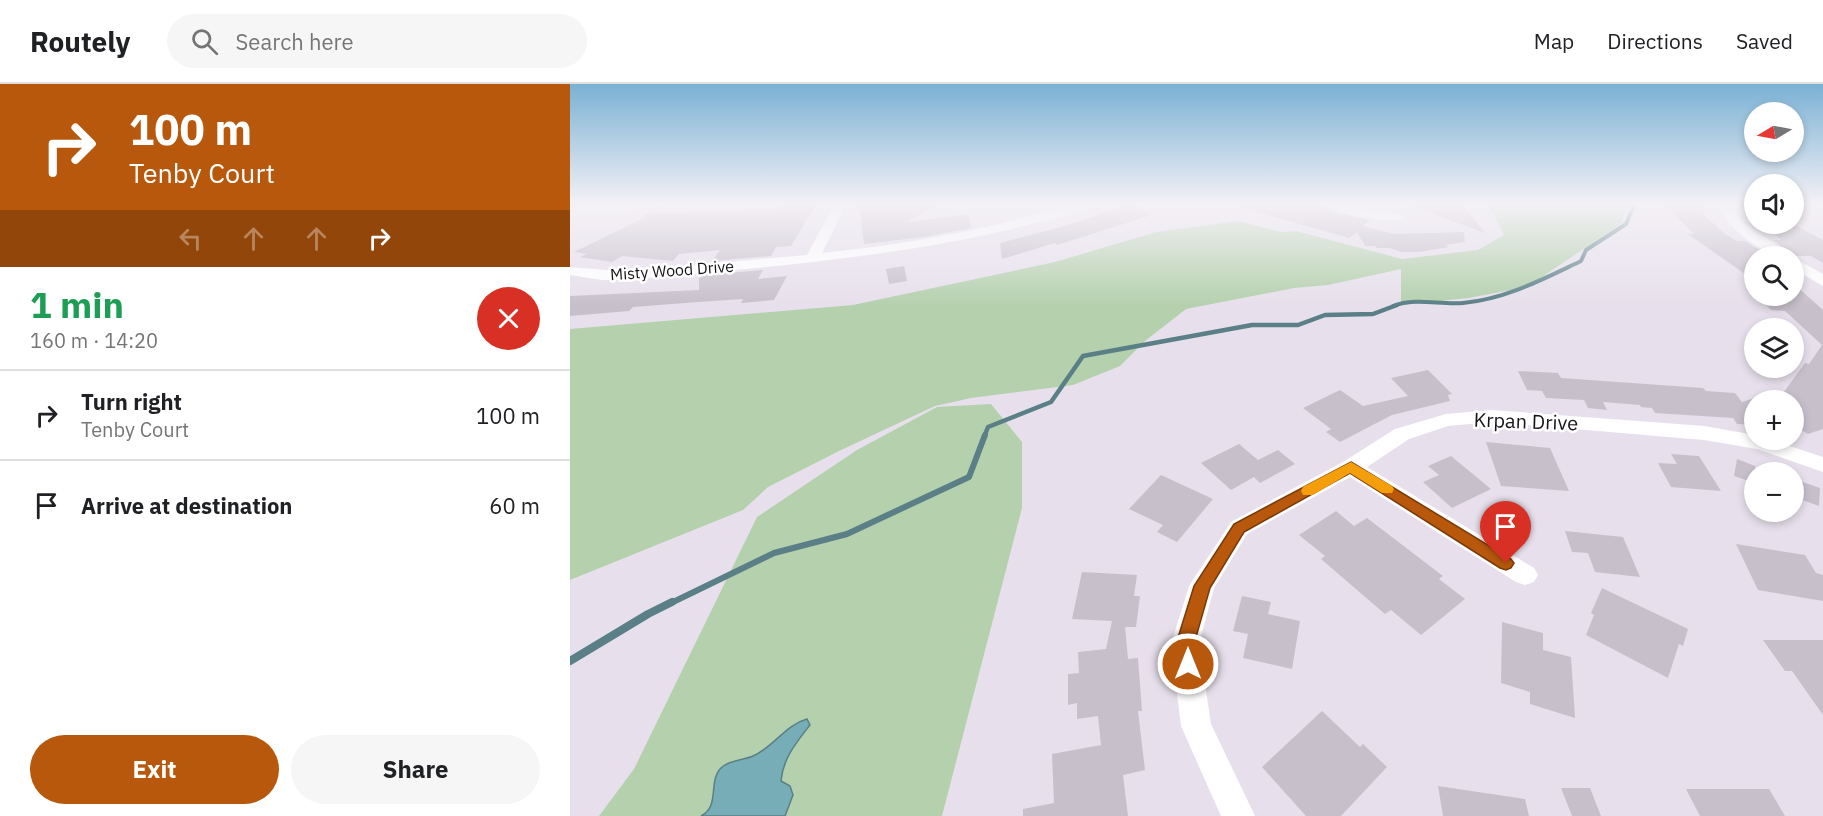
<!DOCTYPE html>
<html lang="en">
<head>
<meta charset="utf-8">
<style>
	:root { --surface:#fff; --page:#f6f6f6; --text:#202124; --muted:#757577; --line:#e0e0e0; --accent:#b7580d }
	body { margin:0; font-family:"IBM Plex Sans",sans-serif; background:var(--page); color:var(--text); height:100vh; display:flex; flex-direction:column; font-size:22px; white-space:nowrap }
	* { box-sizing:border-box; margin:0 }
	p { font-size:20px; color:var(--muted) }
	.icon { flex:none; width:33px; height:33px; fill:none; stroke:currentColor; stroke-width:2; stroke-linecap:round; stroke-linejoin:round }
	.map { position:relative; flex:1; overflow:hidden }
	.side { display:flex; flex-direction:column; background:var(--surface); width:570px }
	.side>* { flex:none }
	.hud { background:#b7580d; color:#fff; overflow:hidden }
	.needle { width:39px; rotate:260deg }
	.controls { position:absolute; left:1174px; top:18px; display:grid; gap:12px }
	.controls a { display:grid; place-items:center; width:60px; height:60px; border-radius:50%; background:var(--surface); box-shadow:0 3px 9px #0003; font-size:30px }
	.pin { position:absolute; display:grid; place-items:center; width:51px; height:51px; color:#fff; margin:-62px -26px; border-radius:50% 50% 50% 0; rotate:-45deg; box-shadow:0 0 6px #0007 }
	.pin .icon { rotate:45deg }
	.me { position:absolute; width:66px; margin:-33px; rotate:0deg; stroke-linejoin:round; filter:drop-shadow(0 0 4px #0008) }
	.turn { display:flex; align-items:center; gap:21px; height:126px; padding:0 30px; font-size:27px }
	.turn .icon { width:78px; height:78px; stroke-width:2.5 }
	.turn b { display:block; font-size:42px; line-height:51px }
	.lanes { display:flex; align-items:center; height:57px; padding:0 30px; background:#0003; justify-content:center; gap:30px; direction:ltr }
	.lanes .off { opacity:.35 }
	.round { display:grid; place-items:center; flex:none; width:63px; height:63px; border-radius:32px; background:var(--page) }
	.summary { display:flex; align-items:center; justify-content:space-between; height:102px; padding:0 30px }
	h1 { font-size:36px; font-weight:700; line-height:45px; color:#1e9e55 }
	.primary-button { display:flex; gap:12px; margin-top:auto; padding:12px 30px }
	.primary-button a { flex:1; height:69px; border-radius:36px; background:var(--accent); color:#fff; font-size:24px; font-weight:700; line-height:69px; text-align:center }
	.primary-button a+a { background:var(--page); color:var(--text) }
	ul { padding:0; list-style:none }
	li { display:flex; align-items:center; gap:18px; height:90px; padding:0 30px; border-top:2px solid var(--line) }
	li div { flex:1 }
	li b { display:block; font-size:22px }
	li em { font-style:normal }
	header { display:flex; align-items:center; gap:36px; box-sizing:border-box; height:84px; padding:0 30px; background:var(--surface); border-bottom:2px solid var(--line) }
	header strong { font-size:28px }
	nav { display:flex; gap:33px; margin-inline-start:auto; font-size:21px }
	.search { width:420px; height:54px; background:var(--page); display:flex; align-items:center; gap:15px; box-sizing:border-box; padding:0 21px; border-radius:33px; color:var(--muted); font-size:22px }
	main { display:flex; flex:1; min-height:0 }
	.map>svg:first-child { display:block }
	.green { fill:#b4d0ad }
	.water { fill:#76adb6; stroke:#5a7f87; stroke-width:1.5 }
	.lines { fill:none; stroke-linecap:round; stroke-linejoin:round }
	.stream-far3 { stroke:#5a7f87; stroke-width:4 }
	.stream-far2 { stroke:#5a7f87; stroke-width:4.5 }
	.stream-far1 { stroke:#5a7f87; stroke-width:6 }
	.stream { stroke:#5a7f87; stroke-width:8 }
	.building { fill:#c7c0cb }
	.minor { fill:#fff; fill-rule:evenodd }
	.route { fill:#b7580d; stroke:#773908; stroke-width:1.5 }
	.slow { fill:#f59e0b }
	.labels { text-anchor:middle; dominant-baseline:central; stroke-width:5; stroke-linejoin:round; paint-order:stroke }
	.far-street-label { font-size:16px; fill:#171418; stroke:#fff }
	.street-label { font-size:20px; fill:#171418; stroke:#fff }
</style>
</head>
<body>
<header>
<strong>Routely</strong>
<div class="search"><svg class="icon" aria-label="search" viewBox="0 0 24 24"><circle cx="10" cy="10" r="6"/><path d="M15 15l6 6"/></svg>Search here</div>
<nav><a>Map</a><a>Directions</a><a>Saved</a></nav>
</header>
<main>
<section class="side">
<div class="hud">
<div class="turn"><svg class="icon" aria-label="right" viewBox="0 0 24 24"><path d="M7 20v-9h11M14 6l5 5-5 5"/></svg><div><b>100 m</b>Tenby Court</div></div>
<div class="lanes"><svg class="icon off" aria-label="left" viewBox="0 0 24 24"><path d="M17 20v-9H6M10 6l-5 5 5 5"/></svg><svg class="icon off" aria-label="ahead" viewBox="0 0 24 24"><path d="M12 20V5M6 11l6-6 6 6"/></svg><svg class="icon off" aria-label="ahead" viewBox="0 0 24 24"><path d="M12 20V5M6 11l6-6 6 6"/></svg><svg class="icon" aria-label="right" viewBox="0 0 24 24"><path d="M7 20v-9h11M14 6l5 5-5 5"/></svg></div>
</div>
<div class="summary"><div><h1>1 min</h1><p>160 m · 14:20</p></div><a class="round" style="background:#d93025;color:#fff"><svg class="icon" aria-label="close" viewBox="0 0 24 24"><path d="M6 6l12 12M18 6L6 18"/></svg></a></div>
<ul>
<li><svg class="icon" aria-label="right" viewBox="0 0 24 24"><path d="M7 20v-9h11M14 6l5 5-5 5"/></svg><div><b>Turn right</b><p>Tenby Court</p></div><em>100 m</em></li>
<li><svg class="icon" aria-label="arrive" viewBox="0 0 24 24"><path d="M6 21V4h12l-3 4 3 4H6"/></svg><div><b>Arrive at destination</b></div><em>60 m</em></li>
</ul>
<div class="primary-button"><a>Exit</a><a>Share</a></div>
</section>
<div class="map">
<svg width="1253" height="732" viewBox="0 0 1253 732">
	<rect width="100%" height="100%" fill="#e7e0ec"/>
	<path class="green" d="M950,119H1056L1052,139L957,203L898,214L831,221V185L758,201L724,204L616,225L575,257L550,282L503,301L401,314L365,322L269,367L198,403L173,426L0,496V245L283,221L485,178L586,148L668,137L711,148L726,147L832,175L908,166L934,151L919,121Z
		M421,320L452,358V424L372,732H29L64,685L187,433L287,366L367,323Z"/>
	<path class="water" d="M237,635L240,641C226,659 213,674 211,697L220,702L223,711L215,732H131C151,722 137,696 152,683C160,676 174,676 183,672C204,663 215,641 237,635Z"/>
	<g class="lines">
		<path class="stream-far3" d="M823,222C846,213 869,221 893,219C936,215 973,195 1011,177L1016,166L1056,140L1065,119"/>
		<path class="stream-far2" d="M414,353L418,343L481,318L513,272L682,241H728L755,231L803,230L827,221"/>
		<path class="stream-far1" d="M99,520L204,469L277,450L399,393L415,351"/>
		<path class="stream" d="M0,577L78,530L102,518"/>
	</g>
	<path class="building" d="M221,119H247L221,162L206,163L201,172L142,177L150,166L109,170L103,177L52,172L42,178L10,173L17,170L4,168L74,134L73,130L182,126L218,123Z
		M368,119L338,138L398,130L401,144L353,153L294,160L289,120Z
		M674,119H746L764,128L800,136L793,142L824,150L894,148L895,158L875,161L879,163L849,168H831L820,164H807L805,162H795L787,148L779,154L673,124Z
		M840,119H891L915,149L839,121Z
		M1093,119H1131L1134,131L1155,150L1167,157H1175L1188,165L1206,172H1185V197L1118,150H1124Z
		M561,120L582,131L487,161L485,159L432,175L430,159L491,143Z
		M1193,140H1223L1253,156V179L1241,172H1225L1203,156H1211Z
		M334,182L337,197L319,200L316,185Z
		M193,186L188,195L217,192L204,216L171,219L173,215L128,218L63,223L59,227L0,232V212L129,206V195L132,191Z
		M1224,200L1253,226V345L1238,350L1224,342V316H1208L1235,279L1239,280L1252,261L1215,227L1201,226L1187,212H1224Z
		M858,286L882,310L878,311L880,317L822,331L770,358L756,348L761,345L733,324L770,306L793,322L838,312L821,294Z
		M948,287L988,289L991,294L1133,304L1136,307L1165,309L1172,318L1185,314V341L1167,340L1163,334L1085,329L1082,324L1071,323L1070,321L1033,318L1037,326L1018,324L1014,316L976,314L972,307L957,306Z
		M916,358L980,364L999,407L931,402Z
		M669,360L688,376L708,366L725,380L690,399L684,393L661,406L631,379Z
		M1101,370L1129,372L1151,407L1101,403L1088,379L1107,380Z
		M881,372L921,405L882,424L853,398L869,391L858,382Z
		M1167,375L1185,382V399L1164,392Z
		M591,391L643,415L607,458L587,448L593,441L559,425Z
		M1224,395L1250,404L1249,422L1224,413Z
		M766,427L784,442L797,434L873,492L869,495L895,515L851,551L821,526L815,530L751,475L755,472L729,451Z
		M995,447L1053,453L1070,493L1025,488L1018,469L1002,468Z
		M1166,460L1235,471L1246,489L1253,491V517L1188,506Z
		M512,488L567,491L564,512H570L566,543H555L558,575L568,574L572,627H568L575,686L553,691L558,732H453V725L484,719L482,670L531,661L528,632L507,635V619L498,621V590L509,589L508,568L536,565L542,537L502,535Z
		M1032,504L1118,545L1113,562L1109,560L1098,594L1016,551L1024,531L1021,529Z
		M672,512L701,518L698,530L730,537L722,585L673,574L678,550L663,547Z
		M932,538L973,549V566L1001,573L1005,634L960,620V608L931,599Z
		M1193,556H1253V631L1222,587H1215Z
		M752,627L790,663L793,660L817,683L771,732H736L692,683Z
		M868,702L955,715L959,732H873Z
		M991,704H1020L1031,732H1002Z
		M1116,705H1199L1215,732H1130Z"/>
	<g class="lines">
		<path class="minor" d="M96,119L90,123L15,128L9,124C20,114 79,119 96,119Z
			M265,119H277L252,169C310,163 368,154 424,141C458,134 492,119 527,119C516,129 478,136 462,140C332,173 199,183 66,195L32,196L0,191V183L49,187L237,171Z
			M748,119C761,119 827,126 835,133C825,142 759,128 748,119Z
			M1145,119H1157L1175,140L1223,172C1193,175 1159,145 1145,119Z
			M1224,174L1253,190V202L1224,185Z
			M922,326L1134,342L1185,351V356H1201L1253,373V388L1187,365L1134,356L922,338L878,342L839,355L797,383L964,484L968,491L964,498L955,501L946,498L780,393L677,450L644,504L629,560L641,640L685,732H651L611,642L601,560L619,502L661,438L773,378L825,345L876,330Z"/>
	</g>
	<linearGradient id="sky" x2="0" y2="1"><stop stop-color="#7ab1d4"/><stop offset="0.54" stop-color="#f4f1f6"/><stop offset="1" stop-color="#f4f1f6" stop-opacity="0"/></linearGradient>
	<rect width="1253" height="222" fill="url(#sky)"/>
	<path class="route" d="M781,378L941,475L944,479L941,484L936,486L930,484L780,389L674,448L640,504L624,560L627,580L625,586L618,589L612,586L606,560L624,502L664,440Z"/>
	<path class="slow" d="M781,378L822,402L824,405L822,409H812L780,389L743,411H733L731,407L733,403Z"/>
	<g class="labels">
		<g class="far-street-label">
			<text transform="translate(102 186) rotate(-4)">Misty Wood Drive</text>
		</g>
		<g class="street-label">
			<text transform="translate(956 337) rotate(2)">Krpan Drive</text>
		</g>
	</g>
</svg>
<div class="controls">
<a><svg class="needle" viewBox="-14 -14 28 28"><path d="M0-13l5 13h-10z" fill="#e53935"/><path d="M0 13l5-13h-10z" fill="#757577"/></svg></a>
<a><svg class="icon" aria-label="sound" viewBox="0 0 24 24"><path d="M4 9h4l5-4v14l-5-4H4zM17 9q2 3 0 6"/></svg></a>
<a><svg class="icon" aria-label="search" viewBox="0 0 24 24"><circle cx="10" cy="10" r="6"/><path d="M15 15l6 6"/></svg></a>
<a><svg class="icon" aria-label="layers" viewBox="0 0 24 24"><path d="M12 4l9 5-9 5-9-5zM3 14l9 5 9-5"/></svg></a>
<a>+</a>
<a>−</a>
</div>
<div class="pin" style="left:936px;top:479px;background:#d93025"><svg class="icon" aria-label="arrive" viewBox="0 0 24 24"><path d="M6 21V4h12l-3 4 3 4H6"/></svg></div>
<svg class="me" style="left:618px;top:580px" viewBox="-20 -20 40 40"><circle r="17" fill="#b7580d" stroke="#fff" stroke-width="3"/><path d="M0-11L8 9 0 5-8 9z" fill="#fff"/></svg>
</div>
</main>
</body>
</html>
